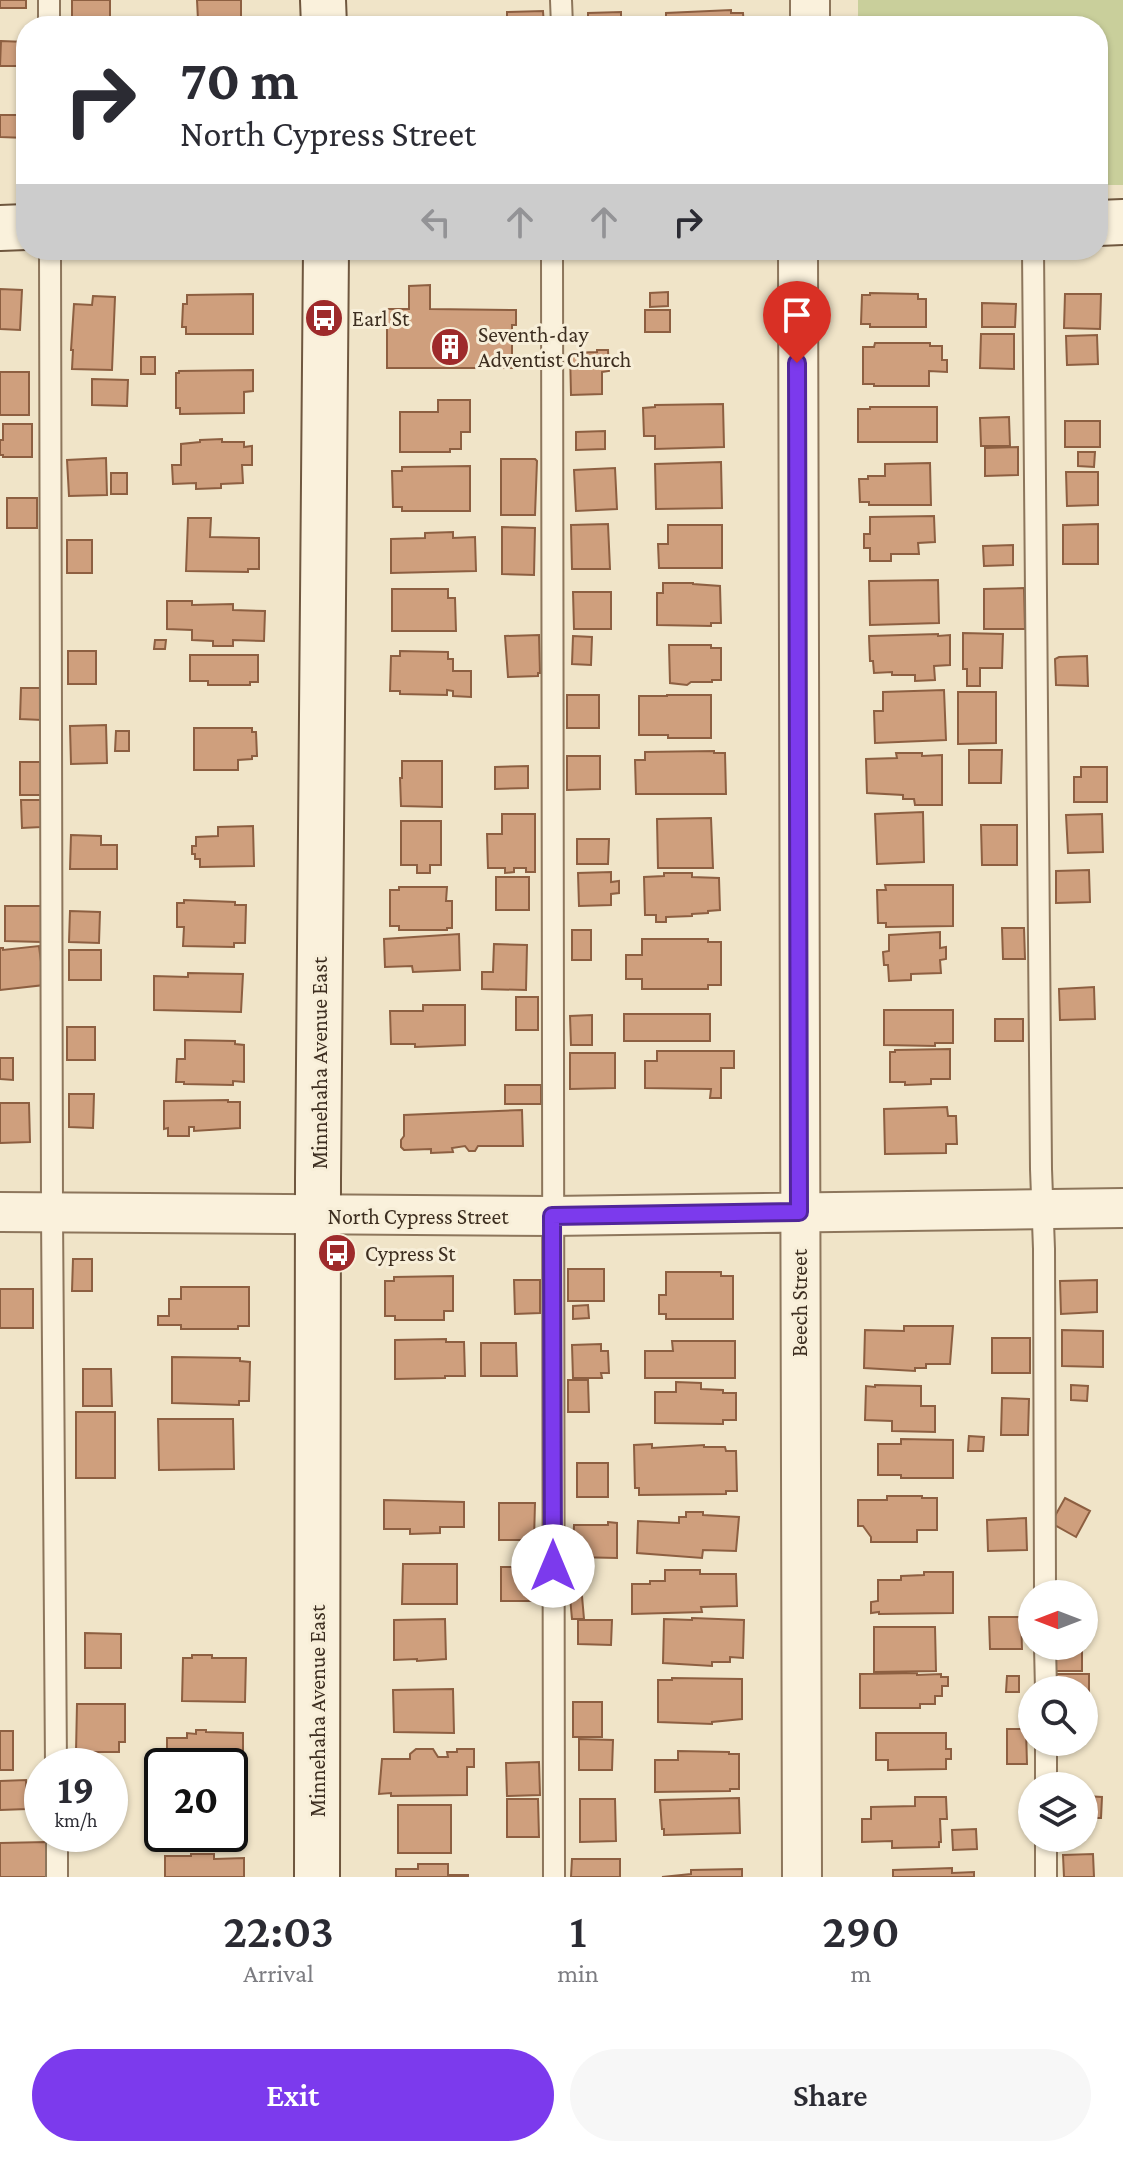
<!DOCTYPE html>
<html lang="en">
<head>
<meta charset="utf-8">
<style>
	:root { --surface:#fff; --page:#f7f7f7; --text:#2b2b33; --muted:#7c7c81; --accent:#7c3aed }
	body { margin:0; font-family:"Crimson Pro",serif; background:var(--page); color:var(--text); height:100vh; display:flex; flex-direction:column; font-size:30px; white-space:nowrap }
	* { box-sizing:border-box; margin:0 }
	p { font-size:26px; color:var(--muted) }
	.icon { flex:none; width:44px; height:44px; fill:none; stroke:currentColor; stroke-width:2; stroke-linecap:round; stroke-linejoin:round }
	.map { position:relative; height:1877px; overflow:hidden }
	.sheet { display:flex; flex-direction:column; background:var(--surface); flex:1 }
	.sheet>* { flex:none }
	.banner { position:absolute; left:16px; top:16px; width:1092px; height:244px; border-radius:32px; box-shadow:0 2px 6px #0004; background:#fff; color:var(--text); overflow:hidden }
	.needle { width:52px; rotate:270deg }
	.buttons { position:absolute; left:1018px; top:1580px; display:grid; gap:16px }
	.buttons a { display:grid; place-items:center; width:80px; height:80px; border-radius:50%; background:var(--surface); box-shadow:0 2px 6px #0004; font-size:40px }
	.speed { position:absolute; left:24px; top:1748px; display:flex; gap:16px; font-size:40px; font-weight:700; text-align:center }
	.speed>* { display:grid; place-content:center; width:104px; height:104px; border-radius:50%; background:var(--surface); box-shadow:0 2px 6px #0004; line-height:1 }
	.speed small { font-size:20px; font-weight:400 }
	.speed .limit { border:4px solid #111; border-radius:12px; background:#fff; color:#111 }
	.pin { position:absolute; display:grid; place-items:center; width:68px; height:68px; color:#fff; margin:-82px -34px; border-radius:50% 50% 50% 0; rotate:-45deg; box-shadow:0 0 8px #0007 }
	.pin .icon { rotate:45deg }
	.me { position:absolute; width:88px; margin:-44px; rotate:0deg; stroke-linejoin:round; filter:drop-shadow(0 0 6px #0008) }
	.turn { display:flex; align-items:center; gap:28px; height:168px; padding:0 32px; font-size:36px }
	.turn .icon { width:104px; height:104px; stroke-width:2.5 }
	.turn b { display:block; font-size:56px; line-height:68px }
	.lanes { display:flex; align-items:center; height:76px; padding:0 32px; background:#0003; justify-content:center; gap:40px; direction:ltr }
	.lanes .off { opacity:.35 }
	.eta { display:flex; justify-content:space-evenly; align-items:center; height:136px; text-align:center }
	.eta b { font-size:48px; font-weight:600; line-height:56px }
	.button { display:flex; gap:16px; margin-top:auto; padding:16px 32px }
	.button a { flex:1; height:92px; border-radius:48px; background:var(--accent); color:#fff; font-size:32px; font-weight:600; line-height:92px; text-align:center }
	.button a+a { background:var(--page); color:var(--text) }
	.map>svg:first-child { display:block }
	.green { fill:#c9cf9b }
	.building { fill:#cf9f7d; stroke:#8d5f41; stroke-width:2 }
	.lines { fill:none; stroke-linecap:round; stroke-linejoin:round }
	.lane-casing { stroke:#8d765c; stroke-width:24 }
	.street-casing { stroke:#8d765c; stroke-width:42 }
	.secondary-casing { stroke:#6f573f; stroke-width:48 }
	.lane { stroke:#faf1dc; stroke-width:20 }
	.street { stroke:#faf1dc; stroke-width:38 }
	.secondary { stroke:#faf1dc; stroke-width:44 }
	.route-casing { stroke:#51269a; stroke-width:20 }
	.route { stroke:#7c3aed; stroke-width:14 }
	.labels { text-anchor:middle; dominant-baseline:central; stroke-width:6; stroke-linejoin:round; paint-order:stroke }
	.poi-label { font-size:22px; fill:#3d2e20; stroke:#f7eed8; text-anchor:start }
	.street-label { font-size:22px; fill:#3d2e20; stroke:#f7eed8 }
</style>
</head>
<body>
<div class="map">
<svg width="1123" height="1877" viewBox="0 0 1123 1877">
	<rect width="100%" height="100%" fill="#f0e4c8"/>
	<path class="green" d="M858,0H1123V185H1098V26H858Z"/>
	<path class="building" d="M0,0H26V8H0Z
		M72,0H110V22H72Z
		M197,0H241V19L198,20Z
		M731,10V13H743L744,26H666V13Z
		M543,11L544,26H507V12Z
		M621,12V26H588V13Z
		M404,21H451V26H404Z
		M1,41L26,42V66H0Z
		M0,115H26V138L0,137Z
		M430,285V309L516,310V325H512V368H387V309H409V286Z
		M0,289L22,290L20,330L0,329Z
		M668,292V306L650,307V293Z
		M870,293L918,294V299H926V327H870V324H861L862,295H870Z
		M253,294V334H186V327H182L183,304H187V295Z
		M1065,294H1101L1100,329L1064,328Z
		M93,296L115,297L112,370L72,369L73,350H71L74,304L92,305Z
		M982,303L1016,304L1015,327H982Z
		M645,310H670V332H645Z
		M981,334H1014V369L980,368Z
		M1097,335L1098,364L1067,365L1066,336Z
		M875,343H930V346H942V360H947V372L929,371V386H874V384H863V347H874Z
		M597,350H608L609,371L602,372V394L571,395L570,353L597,352Z
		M141,357H155V374H141Z
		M253,370V391L244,392V413L180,414V408H176V373H179V371Z
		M0,372H29V415H0Z
		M92,379L128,380L127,406L92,405Z
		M438,400H470V432H461V449H450V452H400V412H438Z
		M723,404L724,447L655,449V436H644L643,408L655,407V405Z
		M870,407H937V442H858V409H870Z
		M1009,417L1010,446H981L980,418Z
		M1065,421H1100V447H1065Z
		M3,424H32V457H3V455H0V440H3Z
		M605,431V449L576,450V432Z
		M222,439V442H244V447L252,446V465H242L243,483L221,484V488L196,489V483L173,484L172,465H181V444L200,442V440Z
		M1018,447V475L985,476V448Z
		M1078,452H1095L1094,467L1078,466Z
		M106,458L107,495L69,496L67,460Z
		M501,459H535L537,461L535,515H501Z
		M721,462L722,508L656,509L655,464Z
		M930,463L931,505H869V502H860L859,479H868V476H885V464Z
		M470,466V511H402V507H393L392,471H402V467Z
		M615,468L617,509L576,511L574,470Z
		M1066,472H1098V505L1067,506Z
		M111,473H127V494H111Z
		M7,498H37V528H7Z
		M934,516L935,542L918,543L919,554H891V561H870V548H864V534H870V517Z
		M188,518H211L210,537L259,538V569H248V572L186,571Z
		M608,524L610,569H572L571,525Z
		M1098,524V564H1063V525Z
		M668,525H722V568H659L658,544H668Z
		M502,527L535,528L534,575L502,574Z
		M453,532V538L475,537L476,571L391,573V539L425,538V533Z
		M67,540H92V573H67Z
		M1013,545V565L984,566L983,546Z
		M938,580L939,623L870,625L869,581Z
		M663,583H693V584L720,586L721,623H711V626L657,625V593H663Z
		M1024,588L1025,629H984V589Z
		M392,589H448V598H455L456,631H392Z
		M573,592H611V629H574Z
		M167,601H192V605L233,604V610L265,611L264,641L233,640V646H213V641L192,640V630L167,629Z
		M963,633L1003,634L1002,668H980V686H967V669H963Z
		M938,634V636L950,635V665L934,666L935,680L915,681V675H892V672L874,673L873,661H870L869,636Z
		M539,635L540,673H538V676L508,677L505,636Z
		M573,636L592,637L591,665L572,664Z
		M155,640H166L165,649H154Z
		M669,645H711V648H721V680H712V682H691L687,685L670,683Z
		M68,651H96V684H68Z
		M400,651L448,652V659H453V671H471V697L453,696V691L447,690V695L400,694V691H390L391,656H400Z
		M190,655H258V682H250V685H208V681H190Z
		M1087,656L1088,686L1056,685L1055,659L1059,657Z
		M21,688H43L42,720L20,719Z
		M944,690L946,740L875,743L874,711H883V692Z
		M958,692H996V743L958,744Z
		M567,695H599V728H567Z
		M667,695H711V738H668V735H639V696H667Z
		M106,725L107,763L71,764L70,726Z
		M194,728H252V732H256L257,756H252V759L238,760V770H194Z
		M116,731H129V751H115Z
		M969,750H1002L1001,783H969Z
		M714,751V753H725L726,794H636L635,760H645V752Z
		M896,753H922V756L942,755V805H915L914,799H903V795L867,793L866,759L897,758Z
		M567,756H600V789L567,790Z
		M402,761H442V807L401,806L400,778H402Z
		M20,762H41V795H20Z
		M528,766V788L495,789V767Z
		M1081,767H1107V802H1074V777H1081Z
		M21,800H41V827L22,828Z
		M923,812L924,862L877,864L875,814Z
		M502,814H535V872H526V868H514V872L505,873V868H488L487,834H502Z
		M1102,814L1103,852L1068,853L1066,815Z
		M711,818L713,868H658L657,819Z
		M401,821H441V865H430V873H417V865H401Z
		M981,825H1017V865H982Z
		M253,826L254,866L200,867V859H195V854H192V846H196V837L218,836V827Z
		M71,835L101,836V845H117V869H70Z
		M577,839H609L608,864H577Z
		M1089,870L1090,902L1056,903V871Z
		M611,872V882L619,881V893L611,894V905L579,906L578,873Z
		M664,873H692V877L719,878L720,910L708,911V913L692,914V916L666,917V922H656V915H645L644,877L664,876Z
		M496,877H529V910H496Z
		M885,885H953V926L886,927V923H878L877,890H886Z
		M399,887H447L446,901H452V928H447V930H399V926H390V890H399Z
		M184,900L235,902V905H246L245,943H234V947L183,946L184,927H177V903H184Z
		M5,906H43L42,942L5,941Z
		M70,911L100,912L99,943L69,942Z
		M1002,928H1024L1025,959H1003Z
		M572,930H591V960H572Z
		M940,932V948L946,947V959L940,960L941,973L911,974V980L889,981L888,965H884L883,952L889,951V935Z
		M459,934L460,970L413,972L412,966L385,967L384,939Z
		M642,939H708V942H721V985H708V989H642V979H626V955H642Z
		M494,944L527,945L526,990L482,989V972H493Z
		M39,946L44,985L0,990V948H3V950Z
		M69,950H101V980H69Z
		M188,973L243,974L241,1012L154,1010V976L188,977Z
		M1094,987L1095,1019L1060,1020L1059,989Z
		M516,997H538V1030H516Z
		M423,1005H465V1045L415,1047V1044H391L390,1011H423Z
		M884,1010H953V1043H935V1046L884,1045Z
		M624,1014H710V1041H624Z
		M592,1015V1045H571L570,1016Z
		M995,1019H1023V1041H995Z
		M67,1027H95V1060H67Z
		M185,1040L235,1041V1044L244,1045V1082L233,1081V1085L184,1084V1082H176L177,1059H185Z
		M950,1049V1079H931V1084L905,1085V1082H890V1052H895V1050Z
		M657,1051H734V1068H721V1098H710L711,1089L645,1088V1061H657Z
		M570,1053H615V1088L570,1089Z
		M0,1058H13V1080L0,1079Z
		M505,1085H541V1104H505Z
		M69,1094H94L93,1128L69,1127Z
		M228,1100V1102H240V1128L194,1131V1127H189V1136H168V1128L164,1129V1101Z
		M0,1103H29L30,1142L0,1143Z
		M947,1107L948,1116H956L957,1144H946V1153L885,1154L884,1109Z
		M522,1110L523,1146H478L475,1151H469L465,1146L452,1148L453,1152L431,1153V1149L404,1150L401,1147V1140L404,1136V1115Z
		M73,1259H92V1291H72Z
		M568,1269H604V1301H568Z
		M666,1272H721V1276H733V1319H666V1314H659V1295H666Z
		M453,1276V1311H444V1320H395V1316H385V1281H394V1277Z
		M514,1280H540V1313L515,1314Z
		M1097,1280V1312L1061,1314L1060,1281Z
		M181,1287H249V1326H238V1329H181V1325H158V1316H169V1299H181Z
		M0,1289H33V1328H0Z
		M588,1305L589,1318L573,1319V1306Z
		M904,1326H953L950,1364H926V1368H915V1371L864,1368L865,1330L904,1331Z
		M1062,1330L1103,1331V1367L1062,1366Z
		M992,1338H1030V1373H992Z
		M446,1339V1342H464L465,1376H445V1378L395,1379V1340Z
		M672,1341H735V1378H645V1351H673Z
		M481,1343H516L517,1376H481Z
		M601,1344V1351H608L609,1373H601L602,1378H573L572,1345Z
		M172,1357L240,1358V1361L250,1362L249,1401H239V1405L172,1403Z
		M83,1369H111L112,1406H83Z
		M568,1380H588L589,1412H568Z
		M676,1382L701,1383V1389L723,1390V1393H736V1420H723V1424L655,1423V1392H676Z
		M875,1385L921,1386V1406H935V1432L892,1431V1421L865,1420L866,1386L875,1387Z
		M1071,1385L1088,1386L1087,1401L1071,1400Z
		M1002,1398L1029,1399L1028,1435H1001Z
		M76,1412H115V1478H76Z
		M158,1419H233L234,1469L159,1470Z
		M969,1436L984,1437L983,1451H968Z
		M901,1439L953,1440V1478H901V1475H878V1444H901Z
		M652,1444V1448L704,1445V1447H725L726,1451H736L737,1491H726V1494L639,1495V1488H635L634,1445Z
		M577,1463H608V1497H577Z
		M887,1496H922V1498H937V1530H917V1542H871V1537L863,1526H858V1500H887Z
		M1065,1498L1090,1511L1076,1537L1051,1523Z
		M384,1500L464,1502V1527H440V1533L410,1534V1529H384Z
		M499,1503H535L534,1540H499Z
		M686,1512H703V1515L739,1517L736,1551L703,1550L702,1558L637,1553L638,1521L679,1523V1517H686Z
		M1026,1518L1027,1550L988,1551L987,1520Z
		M608,1522L617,1523V1558L573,1557L574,1525H608Z
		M403,1564H457V1604H402Z
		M501,1567H533V1601H501Z
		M665,1570H700V1574H736L737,1606L701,1607L702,1612L632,1614V1584H650V1581H665Z
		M924,1572H953V1613L879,1614V1612L871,1613V1602L878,1601V1580H901V1576L924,1575Z
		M582,1596L584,1619H572L570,1597Z
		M989,1617H1021L1022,1649H990Z
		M692,1618L744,1620L743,1658L730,1657V1662H712V1666L663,1663L664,1619L692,1620Z
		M445,1619L446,1659L417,1661V1659L394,1660V1620Z
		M578,1620H612L611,1645L578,1644Z
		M874,1627H935L936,1671L874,1672Z
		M85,1633L121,1634V1668H85Z
		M1056,1646H1082V1671H1056Z
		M192,1655H212V1658H246L245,1702L182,1701L183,1658H192Z
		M917,1673V1675L941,1674V1677H948V1686H942V1696H935V1704H920V1708H860V1674Z
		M1056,1674H1089V1697H1084V1690H1056Z
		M1007,1676H1019V1692H1006Z
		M672,1678L742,1679V1719L712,1722V1724L658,1722V1680H672Z
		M453,1689L454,1733L394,1732L393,1690Z
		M573,1702H602V1737H573Z
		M77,1704H125V1742H119V1752H76Z
		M1007,1729H1026L1027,1764H1007Z
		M196,1730H206V1732L243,1733V1772H230V1766H167V1738H187V1733L196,1734Z
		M0,1731H13V1770H0Z
		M876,1733H946V1749H951V1759H946V1769L888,1770V1760H876Z
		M579,1739L613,1740L612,1770H579Z
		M416,1749H433L438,1757H448L447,1752H457V1749H474V1767H467V1795L391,1796V1793L379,1794L382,1759H410V1754Z
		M678,1751L729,1752V1754H739V1789H730V1791L655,1792V1760H678Z
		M539,1762L540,1795L507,1796L506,1763Z
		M26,1780L27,1809L0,1810V1781Z
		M230,1784L246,1787V1816H230Z
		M147,1787H162V1818H147Z
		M1084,1796L1102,1797L1101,1818H1084Z
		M915,1797H946L947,1819H940L941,1842H939V1847L892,1848V1841L862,1842V1819H871V1807L915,1806Z
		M739,1798L740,1833L664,1835V1829H662L660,1800Z
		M507,1799H538L539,1837H507Z
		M580,1799H615L616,1841L580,1842Z
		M398,1805H451V1853H398Z
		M976,1829L977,1849L953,1850L952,1830Z
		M46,1842V1877H0V1843Z
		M191,1854H214V1859L244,1858V1877H165V1856H191Z
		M1093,1854L1094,1877H1064L1063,1855Z
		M572,1859H620V1877H571Z
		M418,1864H448V1875H468V1877H396V1869H418Z
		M952,1868V1873L974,1872V1877H893V1870Z
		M742,1869V1877H662L691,1874V1870Z"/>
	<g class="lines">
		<defs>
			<path id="lane" d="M49,0V26
				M561,0L562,26
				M50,250L52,1213L56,1766
				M552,250L554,1877
				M1033,250L1041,1169L1044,1249L1045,1594
				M1045,1646L1046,1690
				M1046,1742V1786
				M57,1834V1877
				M1046,1838V1877"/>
			<path id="street" d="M810,0V26
				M798,250L802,1877
				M0,1212L552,1216L1123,1208"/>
			<path id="secondary" d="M323,0L324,26
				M1098,223L1123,222
				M0,228L26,227
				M317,1877L318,1180L326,250"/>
		</defs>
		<use href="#lane" class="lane-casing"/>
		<use href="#street" class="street-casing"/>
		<use href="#secondary" class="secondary-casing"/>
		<use href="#lane" class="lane"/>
		<use href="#street" class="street"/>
		<use href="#secondary" class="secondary"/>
	</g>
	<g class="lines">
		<defs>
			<path id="route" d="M553,1566L552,1216L799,1212L797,363"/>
		</defs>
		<use href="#route" class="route-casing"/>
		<use href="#route" class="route"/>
	</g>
	<defs>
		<symbol id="bus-disc" viewBox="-11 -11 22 22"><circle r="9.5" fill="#9e2a2b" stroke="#f7eed8"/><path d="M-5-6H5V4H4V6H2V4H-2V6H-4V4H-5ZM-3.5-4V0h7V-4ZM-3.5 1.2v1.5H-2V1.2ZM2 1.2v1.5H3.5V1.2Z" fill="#fff"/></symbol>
		<symbol id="building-disc" viewBox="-11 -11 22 22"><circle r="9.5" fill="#9e2a2b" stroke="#f7eed8"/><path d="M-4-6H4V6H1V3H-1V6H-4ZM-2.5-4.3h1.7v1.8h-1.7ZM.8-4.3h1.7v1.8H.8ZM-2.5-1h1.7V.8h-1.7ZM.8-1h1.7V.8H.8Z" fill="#fff"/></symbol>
	</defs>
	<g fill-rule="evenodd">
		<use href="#bus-disc" x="302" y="296" width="44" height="44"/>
		<use href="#building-disc" x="428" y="325" width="44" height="44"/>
		<use href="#bus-disc" x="315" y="1231" width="44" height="44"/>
	</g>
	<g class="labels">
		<g class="poi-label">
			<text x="352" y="318">Earl St</text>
			<text x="478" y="334">Seventh-day<tspan x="478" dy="25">Adventist Church</tspan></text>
			<text x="365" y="1253">Cypress St</text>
		</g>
		<g class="street-label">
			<text transform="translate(319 1063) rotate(-90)">Minnehaha Avenue East</text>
			<text x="418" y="1216">North Cypress Street</text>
			<text transform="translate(799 1303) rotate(-90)">Beech Street</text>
			<text transform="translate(317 1711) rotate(-90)">Minnehaha Avenue East</text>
		</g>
	</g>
</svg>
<div class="buttons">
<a><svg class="needle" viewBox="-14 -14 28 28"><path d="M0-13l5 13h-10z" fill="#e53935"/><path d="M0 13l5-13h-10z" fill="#7c7c81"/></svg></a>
<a><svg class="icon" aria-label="search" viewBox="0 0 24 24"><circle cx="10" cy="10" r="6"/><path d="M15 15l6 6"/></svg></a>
<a><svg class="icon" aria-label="layers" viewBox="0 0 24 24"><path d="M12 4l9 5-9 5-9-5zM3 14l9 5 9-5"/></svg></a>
</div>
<div class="speed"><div>19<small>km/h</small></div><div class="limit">20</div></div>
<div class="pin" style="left:797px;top:363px;background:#d93025"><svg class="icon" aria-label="arrive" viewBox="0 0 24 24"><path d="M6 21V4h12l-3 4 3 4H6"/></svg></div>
<svg class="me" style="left:553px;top:1566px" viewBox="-20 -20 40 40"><circle r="19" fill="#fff"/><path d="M0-13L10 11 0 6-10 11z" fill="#7c3aed"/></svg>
<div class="banner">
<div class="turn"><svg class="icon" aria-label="right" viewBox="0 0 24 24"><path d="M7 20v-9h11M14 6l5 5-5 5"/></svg><div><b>70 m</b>North Cypress Street</div></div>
<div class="lanes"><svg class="icon off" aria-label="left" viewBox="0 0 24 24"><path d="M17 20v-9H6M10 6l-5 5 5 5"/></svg><svg class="icon off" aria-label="ahead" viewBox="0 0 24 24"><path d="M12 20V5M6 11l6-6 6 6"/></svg><svg class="icon off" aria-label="ahead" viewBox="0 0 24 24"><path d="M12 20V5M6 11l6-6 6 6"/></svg><svg class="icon" aria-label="right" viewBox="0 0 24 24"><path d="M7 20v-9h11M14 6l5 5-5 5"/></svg></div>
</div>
</div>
<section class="sheet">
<div class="eta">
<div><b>22:03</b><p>Arrival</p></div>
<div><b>1</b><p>min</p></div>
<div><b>290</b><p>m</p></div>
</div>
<div class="button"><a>Exit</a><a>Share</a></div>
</section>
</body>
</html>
